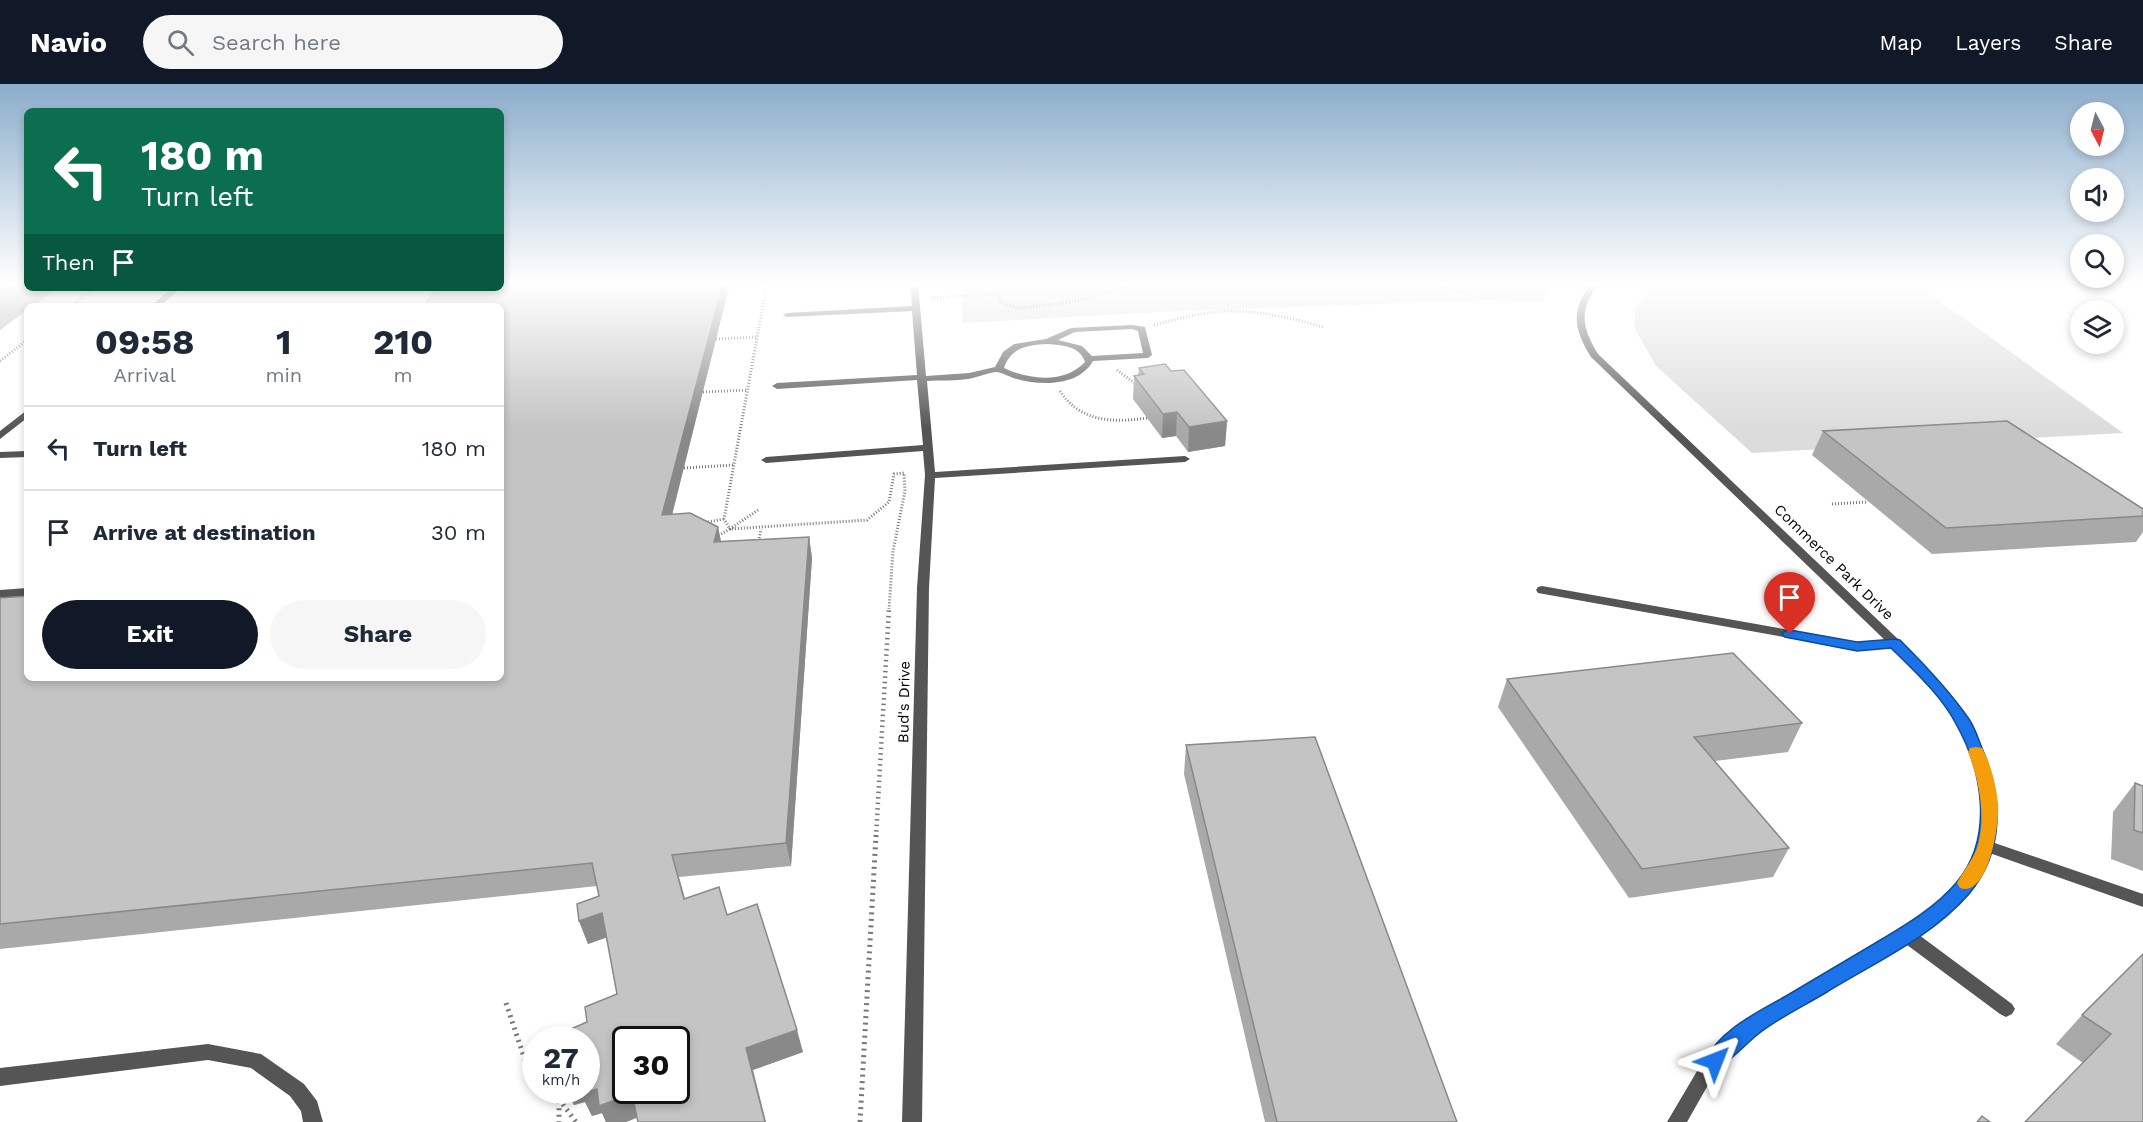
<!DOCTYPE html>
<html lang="en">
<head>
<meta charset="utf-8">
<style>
	:root { --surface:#fff; --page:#f6f6f7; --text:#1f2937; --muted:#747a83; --line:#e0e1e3; --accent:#111827 }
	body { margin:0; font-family:"Work Sans",sans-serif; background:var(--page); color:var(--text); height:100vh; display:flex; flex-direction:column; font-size:22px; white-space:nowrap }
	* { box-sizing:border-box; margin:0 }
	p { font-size:20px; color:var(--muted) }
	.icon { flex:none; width:33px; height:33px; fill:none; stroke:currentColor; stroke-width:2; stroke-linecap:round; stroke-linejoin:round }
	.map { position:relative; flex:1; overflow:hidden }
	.details { position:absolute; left:24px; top:219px; width:480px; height:378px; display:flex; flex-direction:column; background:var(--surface); border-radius:9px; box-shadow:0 3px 9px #0003 }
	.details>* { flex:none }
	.hud { position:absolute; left:24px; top:24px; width:480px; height:183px; border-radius:9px; box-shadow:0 3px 9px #0003; background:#0b6e4f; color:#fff; overflow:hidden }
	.needle { width:39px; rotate:173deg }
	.fabs { position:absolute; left:2070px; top:18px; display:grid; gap:12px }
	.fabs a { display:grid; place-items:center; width:54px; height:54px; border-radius:50%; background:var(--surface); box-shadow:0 3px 9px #0003; font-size:30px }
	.speed { position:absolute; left:522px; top:942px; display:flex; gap:12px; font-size:30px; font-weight:700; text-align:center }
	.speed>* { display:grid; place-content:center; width:78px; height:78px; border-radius:50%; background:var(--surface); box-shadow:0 3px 9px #0003; line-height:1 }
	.speed small { font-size:15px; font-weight:400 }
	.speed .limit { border:3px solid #111; border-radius:9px; background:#fff; color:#111 }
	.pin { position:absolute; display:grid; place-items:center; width:51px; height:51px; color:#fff; margin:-62px -26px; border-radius:50% 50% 50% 0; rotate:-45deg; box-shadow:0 0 6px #0007 }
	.pin .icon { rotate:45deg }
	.me { position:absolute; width:66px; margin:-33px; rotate:45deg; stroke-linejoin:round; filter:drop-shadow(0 0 4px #0008) }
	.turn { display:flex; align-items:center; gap:21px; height:126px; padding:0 18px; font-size:27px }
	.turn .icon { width:78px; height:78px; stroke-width:2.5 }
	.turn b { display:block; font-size:42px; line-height:51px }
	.then { display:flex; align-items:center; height:57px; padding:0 18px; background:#0003; gap:12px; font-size:22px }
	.eta { display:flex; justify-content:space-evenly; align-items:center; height:102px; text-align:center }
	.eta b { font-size:36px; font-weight:700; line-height:42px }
	.primary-button { display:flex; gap:12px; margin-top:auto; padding:12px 18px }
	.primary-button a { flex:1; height:69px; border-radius:36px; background:var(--accent); color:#fff; font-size:24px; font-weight:700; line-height:69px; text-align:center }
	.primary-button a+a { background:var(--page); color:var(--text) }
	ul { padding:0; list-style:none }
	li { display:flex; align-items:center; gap:18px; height:84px; padding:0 18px; border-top:2px solid var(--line) }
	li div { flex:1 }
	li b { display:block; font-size:22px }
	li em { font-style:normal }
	header { display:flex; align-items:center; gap:36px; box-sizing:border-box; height:84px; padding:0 30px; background:var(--accent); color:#fff }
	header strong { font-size:28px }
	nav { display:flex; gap:33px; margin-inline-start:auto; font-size:21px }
	.search { width:420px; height:54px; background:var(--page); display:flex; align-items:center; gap:15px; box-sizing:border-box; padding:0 21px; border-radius:33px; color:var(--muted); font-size:22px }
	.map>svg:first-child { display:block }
	.green { fill:#dcdcdc }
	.water { fill:#a3a3a3 }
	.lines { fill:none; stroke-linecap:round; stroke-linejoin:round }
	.path-far2 { stroke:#777; stroke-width:3; stroke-dasharray:1 2; stroke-linecap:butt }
	.path-far1 { stroke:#777; stroke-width:4.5; stroke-dasharray:1.5 4; stroke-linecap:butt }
	.path { stroke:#777; stroke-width:5; stroke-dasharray:2 4.5; stroke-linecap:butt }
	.lane { fill:#555; fill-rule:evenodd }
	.street { fill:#555; fill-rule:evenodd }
	.wall { fill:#a9a9a9 }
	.shaded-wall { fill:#898989 }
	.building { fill:#c4c4c4; stroke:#898989; stroke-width:1.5; fill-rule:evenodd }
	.route { fill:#1a73e8; stroke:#114b97; stroke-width:1.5 }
	.slow { fill:#f59e0b }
	.labels { text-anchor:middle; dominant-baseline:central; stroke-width:5; stroke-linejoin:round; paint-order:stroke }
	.street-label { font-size:15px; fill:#000; stroke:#fff }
</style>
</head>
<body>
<header>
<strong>Navio</strong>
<div class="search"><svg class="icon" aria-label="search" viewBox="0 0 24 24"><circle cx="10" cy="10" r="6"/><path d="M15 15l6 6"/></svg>Search here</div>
<nav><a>Map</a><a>Layers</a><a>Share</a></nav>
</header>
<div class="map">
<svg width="2143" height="1038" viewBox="0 0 2143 1038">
	<rect width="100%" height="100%" fill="#fff"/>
	<path class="green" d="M962,199H1551L1542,217L1486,216L1157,228L963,239Z
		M1656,199H1915L2123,349L1752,369L1656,282L1635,245V223Z"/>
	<path class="water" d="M9,199H27V204H58L33,222H27V226L0,246V206Z"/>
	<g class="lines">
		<path class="path-far2" d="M730,199H734
			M995,199L1001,219L1019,224L1049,221L1082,216L1129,202L1190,199
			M1428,199L1466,209L1489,199
			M931,214L997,210
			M71,222L94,204
			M1154,241C1178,235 1202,228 1227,227C1260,226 1293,235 1324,243
			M716,255L758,253
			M0,277L27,256
			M1117,286L1137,301
			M1060,307C1080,338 1113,339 1147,334
			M703,308L748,306
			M684,384L734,381
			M1832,420L1868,418
			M758,426L730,445L724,435L767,199
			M702,439L724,435
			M716,453L730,445L867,436L889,418L894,390L904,389L905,407L893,467L889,525
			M758,460L761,445"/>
		<path class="path-far1" d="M876,753L889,524"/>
		<path class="path" d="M506,919L528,985L536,989
			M554,1006L559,1015V1038
			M559,1015L576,1038
			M860,1038L876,751"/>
		<path class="lane" d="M910,199H918L926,292L969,289L995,283L1003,268L1014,260L1046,255L1071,244L1132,241L1145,243L1152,271L1148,274L1093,277C1079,302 1042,302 1017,295C1011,294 1002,288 996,288C987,289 978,293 968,295C955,297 940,296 927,297L935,388L1185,372L1190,375L1185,378L935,394L929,504L922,1038H902L917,504L925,391L923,367L766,379L761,376L766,373L923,361L917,296L777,305L772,302L777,299L917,291L912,227L787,233L783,231L787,229L912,222ZM1132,245L1138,247L1143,269L1092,272L1082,262L1058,256L1075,248ZM1048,260C1062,261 1080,262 1085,278C1064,300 1029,296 1004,284C1011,263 1028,261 1048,260Z
			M172,204H181L160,222H151Z
			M27,326V334L0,355V347Z
			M27,367V373L0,374V368Z
			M1542,502L1857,558L1895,555L1901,559L1895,563L1857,566L1538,509L1536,506L1538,503Z
			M27,504V512L0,514V506Z
			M1986,756L2143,810V823L1981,766L1978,762L1981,758Z
			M1905,843L1911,845L2012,920L2015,925L2012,930L2006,933L2000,930L1899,855L1897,850L1899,845Z
			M208,960L261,970L304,1000L317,1017L323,1038H303L301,1027L290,1012L251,984L208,976L0,1002V984Z"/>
		<path class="street" d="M1591,199H1599C1579,226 1581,242 1598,270L1899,556L1948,607L1971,639L1989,683L1997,719L1994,762L1982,789L1968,808L1947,830L1911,855L1757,949L1731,971L1712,994L1687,1038H1667L1700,982L1719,959L1745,937L1899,845L1935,820L1956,800L1970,782L1978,762L1983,719L1975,683L1958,640L1938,613L1891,562L1591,273C1573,244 1571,227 1591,199Z"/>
	</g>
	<path class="wall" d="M501,199H730L672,431L718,443L721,457L809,453L812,474L791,782L679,793L685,814L727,831L803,968L753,986L626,1038H606L602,1029L592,1032L585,1018L574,1021L567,1006H586L587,938L617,910L606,853L588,860L579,837L599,812L597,802L0,865V514L501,594Z
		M1139,284L1171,287L1227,337L1225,362L1188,368L1176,352L1162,354L1133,315L1134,292L1138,291Z
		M1823,347L2143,425V448L2136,458L1932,470L1812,371Z
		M1507,595L1802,639L1788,668L1715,677L1789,764L1773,793L1629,814L1498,623Z
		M1186,661L1457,1038H1265L1184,690Z
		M2135,699L2143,702V787L2111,775L2113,728Z
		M2143,870V1038L2083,979L2056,960L2082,931Z"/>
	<path class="shaded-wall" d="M723,199H730L667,451L662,431Z
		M1177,328L1176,352L1162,354L1163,330Z
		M1227,337L1225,362L1188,368L1189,343Z
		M718,443L722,463L714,458Z
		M809,453L812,474L791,782L786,759Z
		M602,829L611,852L588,860L579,837Z
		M797,946L803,968L753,986L766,1038H765L746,964Z
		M597,1005L632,1010L641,1032L626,1038H606L602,1029L592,1032L585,1018L574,1021L567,1006Z"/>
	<path class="building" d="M501,199H723L662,431L690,429L718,443L714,458L809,453L786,759L672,771L684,815L719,803L727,831L757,820L797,946L746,964L765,1038H638L632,1010L599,1022L597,1005L581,1010V1006H586V956H574L573,944L587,938L585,923L617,910L602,829L579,837L577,820L599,812L592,779L0,840V514L27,512V594H501V222H424L437,204H501ZM626,956H676V1006H626Z
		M1165,280L1171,287L1184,286L1227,337L1189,343L1177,328L1163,330L1134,292L1144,290L1139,284Z
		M2007,337L2143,425V432L1946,444L1823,347Z
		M1733,569L1802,639L1694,653L1789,764L1642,785L1507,595Z
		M1315,653L1457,1038H1277L1186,661Z
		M2135,699L2143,702V749L2134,746Z
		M2143,870V1038H2025L2111,950L2082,931Z
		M1982,1032L1990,1038H1977Z"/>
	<linearGradient id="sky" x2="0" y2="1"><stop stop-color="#8cadcc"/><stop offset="0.58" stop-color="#fff"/><stop offset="1" stop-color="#fff" stop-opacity="0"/></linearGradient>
	<rect width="2143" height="345" fill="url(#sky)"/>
	<path class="route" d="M1790,546L1857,558L1895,555L1900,556C1925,581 1949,606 1969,635C1975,644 1978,654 1982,664C2003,713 2005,767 1969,810C1932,853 1874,879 1827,908C1804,922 1778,934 1757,951C1746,960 1725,982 1715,986L1708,983L1705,977C1719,946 1758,928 1786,912C1815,895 1843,878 1872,861C1902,843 1934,825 1956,799C1994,754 1983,688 1956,640C1941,611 1914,587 1891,564L1857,567L1785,553L1782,550L1785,547Z"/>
	<path class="slow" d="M1976,663L1982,664C1991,680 1996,701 1998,719C2000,738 1989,814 1960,804L1957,799C1964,786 1973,776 1978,761C1986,731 1979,696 1968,668L1970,664Z"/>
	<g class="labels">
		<g class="street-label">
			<text transform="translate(1834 478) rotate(44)">Commerce Park Drive</text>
			<text transform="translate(904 618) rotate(-89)">Bud's Drive</text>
		</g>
	</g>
</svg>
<div class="fabs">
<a><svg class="needle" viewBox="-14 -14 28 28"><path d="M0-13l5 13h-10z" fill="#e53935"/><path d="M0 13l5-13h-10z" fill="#747a83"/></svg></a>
<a><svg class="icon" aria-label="sound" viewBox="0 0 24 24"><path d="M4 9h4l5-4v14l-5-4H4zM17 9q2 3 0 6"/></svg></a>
<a><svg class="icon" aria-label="search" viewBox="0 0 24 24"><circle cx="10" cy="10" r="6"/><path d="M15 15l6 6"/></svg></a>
<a><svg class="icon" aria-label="layers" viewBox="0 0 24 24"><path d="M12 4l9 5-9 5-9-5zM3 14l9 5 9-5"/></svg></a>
</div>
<div class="speed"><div>27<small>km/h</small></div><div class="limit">30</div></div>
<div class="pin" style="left:1790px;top:550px;background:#d93025"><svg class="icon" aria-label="arrive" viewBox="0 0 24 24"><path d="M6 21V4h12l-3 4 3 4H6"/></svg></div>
<svg class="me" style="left:1715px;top:977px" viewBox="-20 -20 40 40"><path d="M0-17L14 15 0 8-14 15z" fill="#1a73e8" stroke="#fff" stroke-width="4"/></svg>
<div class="hud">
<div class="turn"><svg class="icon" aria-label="left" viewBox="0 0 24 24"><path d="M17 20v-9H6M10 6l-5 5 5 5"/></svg><div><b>180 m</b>Turn left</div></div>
<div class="then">Then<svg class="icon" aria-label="arrive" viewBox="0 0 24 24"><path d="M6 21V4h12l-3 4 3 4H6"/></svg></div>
</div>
<section class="details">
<div class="eta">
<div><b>09:58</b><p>Arrival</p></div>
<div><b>1</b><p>min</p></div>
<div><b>210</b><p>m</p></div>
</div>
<ul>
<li><svg class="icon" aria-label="left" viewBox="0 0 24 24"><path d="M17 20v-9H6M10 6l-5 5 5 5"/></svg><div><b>Turn left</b></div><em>180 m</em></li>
<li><svg class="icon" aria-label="arrive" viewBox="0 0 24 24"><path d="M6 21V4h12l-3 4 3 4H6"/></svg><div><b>Arrive at destination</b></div><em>30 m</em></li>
</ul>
<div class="primary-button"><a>Exit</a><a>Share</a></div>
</section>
</div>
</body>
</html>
